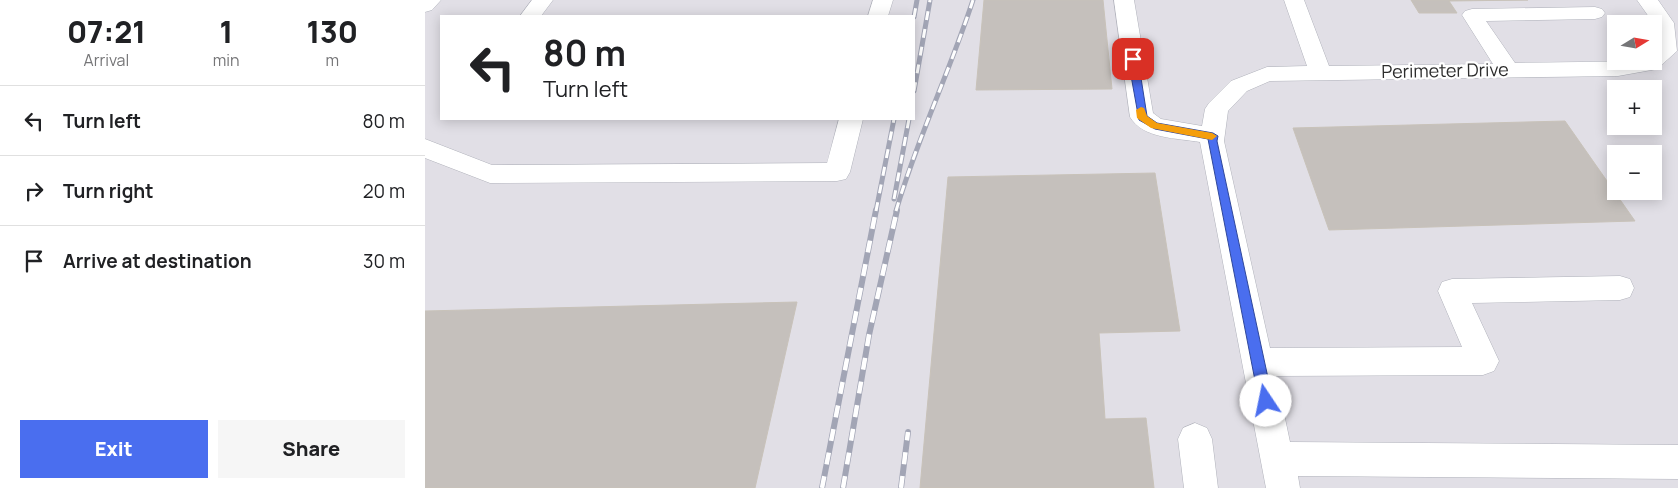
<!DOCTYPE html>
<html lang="en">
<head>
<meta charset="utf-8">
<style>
	:root { --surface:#fff; --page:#f6f6f6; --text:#202124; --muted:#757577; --line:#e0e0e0; --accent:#4a6eef }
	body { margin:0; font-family:Manrope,sans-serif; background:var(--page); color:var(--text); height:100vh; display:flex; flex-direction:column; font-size:19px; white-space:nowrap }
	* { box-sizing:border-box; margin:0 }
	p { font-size:16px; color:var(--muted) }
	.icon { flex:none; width:28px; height:28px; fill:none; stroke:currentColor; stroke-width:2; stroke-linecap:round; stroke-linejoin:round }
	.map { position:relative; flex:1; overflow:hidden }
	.sheet { display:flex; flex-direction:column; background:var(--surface); width:425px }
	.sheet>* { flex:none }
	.top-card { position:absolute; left:15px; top:15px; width:475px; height:105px; border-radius:0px; box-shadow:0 2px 12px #0003; background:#fff; color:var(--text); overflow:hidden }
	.needle { width:32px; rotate:79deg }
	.fabs { position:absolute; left:1182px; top:15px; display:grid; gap:10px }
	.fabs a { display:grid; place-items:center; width:55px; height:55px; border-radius:0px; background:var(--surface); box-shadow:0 2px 12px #0003; font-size:25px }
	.pin { position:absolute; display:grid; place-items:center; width:42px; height:42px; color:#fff; margin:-21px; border-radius:10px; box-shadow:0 2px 8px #0006 }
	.me { position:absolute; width:55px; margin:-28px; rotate:349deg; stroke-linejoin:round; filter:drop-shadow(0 0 4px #0008) }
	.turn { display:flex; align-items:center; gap:18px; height:105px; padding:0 20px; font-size:22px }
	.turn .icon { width:65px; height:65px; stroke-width:2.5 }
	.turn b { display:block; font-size:35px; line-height:42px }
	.eta { display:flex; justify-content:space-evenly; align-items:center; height:85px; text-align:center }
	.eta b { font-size:30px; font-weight:800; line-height:35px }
	.action { display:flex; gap:10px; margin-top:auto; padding:10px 20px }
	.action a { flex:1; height:58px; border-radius:0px; background:var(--accent); color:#fff; font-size:20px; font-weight:800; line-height:58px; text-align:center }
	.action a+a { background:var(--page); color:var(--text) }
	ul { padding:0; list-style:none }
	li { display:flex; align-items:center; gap:15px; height:70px; padding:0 20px; border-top:1px solid var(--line) }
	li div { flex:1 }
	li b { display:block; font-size:19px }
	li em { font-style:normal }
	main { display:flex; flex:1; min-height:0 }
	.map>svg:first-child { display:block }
	.industrial { fill:#e1dfe6; fill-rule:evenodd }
	.building { fill:#c5c0bc; stroke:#c8c2b9 }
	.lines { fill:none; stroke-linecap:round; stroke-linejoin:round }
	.minor-casing { stroke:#b0b2bb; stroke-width:1 }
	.minor { fill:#fff; fill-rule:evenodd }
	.rail-far1-casing { stroke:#a2a5b5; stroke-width:5 }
	.rail-casing { stroke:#a2a5b5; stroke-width:6 }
	.rail-far1 { stroke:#fff; stroke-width:3; stroke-dasharray:9; stroke-linecap:butt }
	.rail { stroke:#fff; stroke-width:4.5; stroke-dasharray:12; stroke-linecap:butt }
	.route { fill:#4a6eef; stroke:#30489b }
	.slow { fill:#f59e0b }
	.labels { text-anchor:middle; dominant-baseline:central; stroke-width:4.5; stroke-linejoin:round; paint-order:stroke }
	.street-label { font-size:18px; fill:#2c2c2c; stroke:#fff }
</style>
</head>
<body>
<main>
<section class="sheet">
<div class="eta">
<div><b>07:21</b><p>Arrival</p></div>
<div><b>1</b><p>min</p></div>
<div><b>130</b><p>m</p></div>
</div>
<ul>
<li><svg class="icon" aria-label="left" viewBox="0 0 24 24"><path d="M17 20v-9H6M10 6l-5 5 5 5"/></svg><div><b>Turn left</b></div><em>80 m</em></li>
<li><svg class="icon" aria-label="right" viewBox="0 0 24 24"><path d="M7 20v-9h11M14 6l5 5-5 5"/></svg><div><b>Turn right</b></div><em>20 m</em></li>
<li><svg class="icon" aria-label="arrive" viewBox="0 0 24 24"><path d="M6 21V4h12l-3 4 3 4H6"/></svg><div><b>Arrive at destination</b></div><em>30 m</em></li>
</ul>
<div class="action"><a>Exit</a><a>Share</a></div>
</section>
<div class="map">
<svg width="1253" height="488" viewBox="0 0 1253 488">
	<rect width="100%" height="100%" fill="#ede6df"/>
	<path class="industrial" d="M0,0H1253V488H0ZM16,16H489V119H16ZM1191,24H1229V61H1191ZM1191,89H1229V126H1191ZM1191,154H1229V191H1191Z"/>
	<path class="building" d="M559,0H678L687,89L551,90Z
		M986,0H1103L1024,1L1032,13H994Z
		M1140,121L1210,221L904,230L868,128Z
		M730,173L755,331L674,333L680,419L721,418L729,488H495L523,177Z
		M372,302L330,488H0V311Z"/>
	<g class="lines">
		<defs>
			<path id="minor" d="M0,0H16L7,10L0,12Z
				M107,0H128L116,16H95Z
				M448,0H468L463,16H443Z
				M689,0H709L728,113L736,119L777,126L780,109L784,103L806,81L842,67L882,66L859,0H879L904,66L1068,64L1037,15L1040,11L1047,9L1170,7L1177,9L1180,13L1177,17L1170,19L1061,21L1090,63L1229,61L1230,43L1229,24L1212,0H1233L1249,23L1252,51L1232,69L1193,76L845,81L822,91L803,111L799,141L845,348L1037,347L1013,291L1017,282L1027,279L1195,276L1205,279L1209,288L1205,297L1195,300L1047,303L1074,361L1069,371L1058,375L851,376L865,442L1253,445V479L873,476L875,488H841L775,142C752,138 718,139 705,117Z
				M414,119H438L425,172L421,179L412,181L65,183L0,158V139L67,165L402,163Z
				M770,423L782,428L787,439L793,488H759L753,439L758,428Z"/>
		</defs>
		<use href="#minor" class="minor-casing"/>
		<use href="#minor" class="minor"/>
		<defs>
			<path id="rail-far1" d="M489,17L492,0
				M489,91L505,0
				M469,199L484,119
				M451,211L469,119
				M471,211C492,139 525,71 548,0"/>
			<path id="rail" d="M397,488L451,210
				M418,488L444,335L472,210
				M476,488L483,432"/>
		</defs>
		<use href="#rail-far1" class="rail-far1-casing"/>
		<use href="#rail" class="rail-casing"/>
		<use href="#rail-far1" class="rail-far1"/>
		<use href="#rail" class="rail"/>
	</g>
	<path class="route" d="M708,56L713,59L722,116L732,123L788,133L793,136L792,141L848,401L846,405L841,407L836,405L834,401L783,139L730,129L714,120L703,59Z"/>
	<path class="slow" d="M716,107L719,108L722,116L732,123L787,133L792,136L787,140L726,128L712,118L711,110Z"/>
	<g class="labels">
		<g class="street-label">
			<text transform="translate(1020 70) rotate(-1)">Perimeter Drive</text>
		</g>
	</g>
</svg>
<div class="fabs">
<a><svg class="needle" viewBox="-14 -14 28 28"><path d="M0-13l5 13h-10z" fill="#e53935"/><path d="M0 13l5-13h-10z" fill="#757577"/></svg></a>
<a>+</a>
<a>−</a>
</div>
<div class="pin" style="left:708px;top:59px;background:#d93025"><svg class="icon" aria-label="arrive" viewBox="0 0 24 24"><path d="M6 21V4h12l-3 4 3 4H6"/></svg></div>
<svg class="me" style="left:841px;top:401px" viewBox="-20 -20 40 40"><circle r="19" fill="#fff"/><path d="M0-13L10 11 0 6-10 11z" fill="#4a6eef"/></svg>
<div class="top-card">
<div class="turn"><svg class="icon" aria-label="left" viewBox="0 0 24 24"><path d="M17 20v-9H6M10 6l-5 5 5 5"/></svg><div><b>80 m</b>Turn left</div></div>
</div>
</div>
</main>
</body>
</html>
